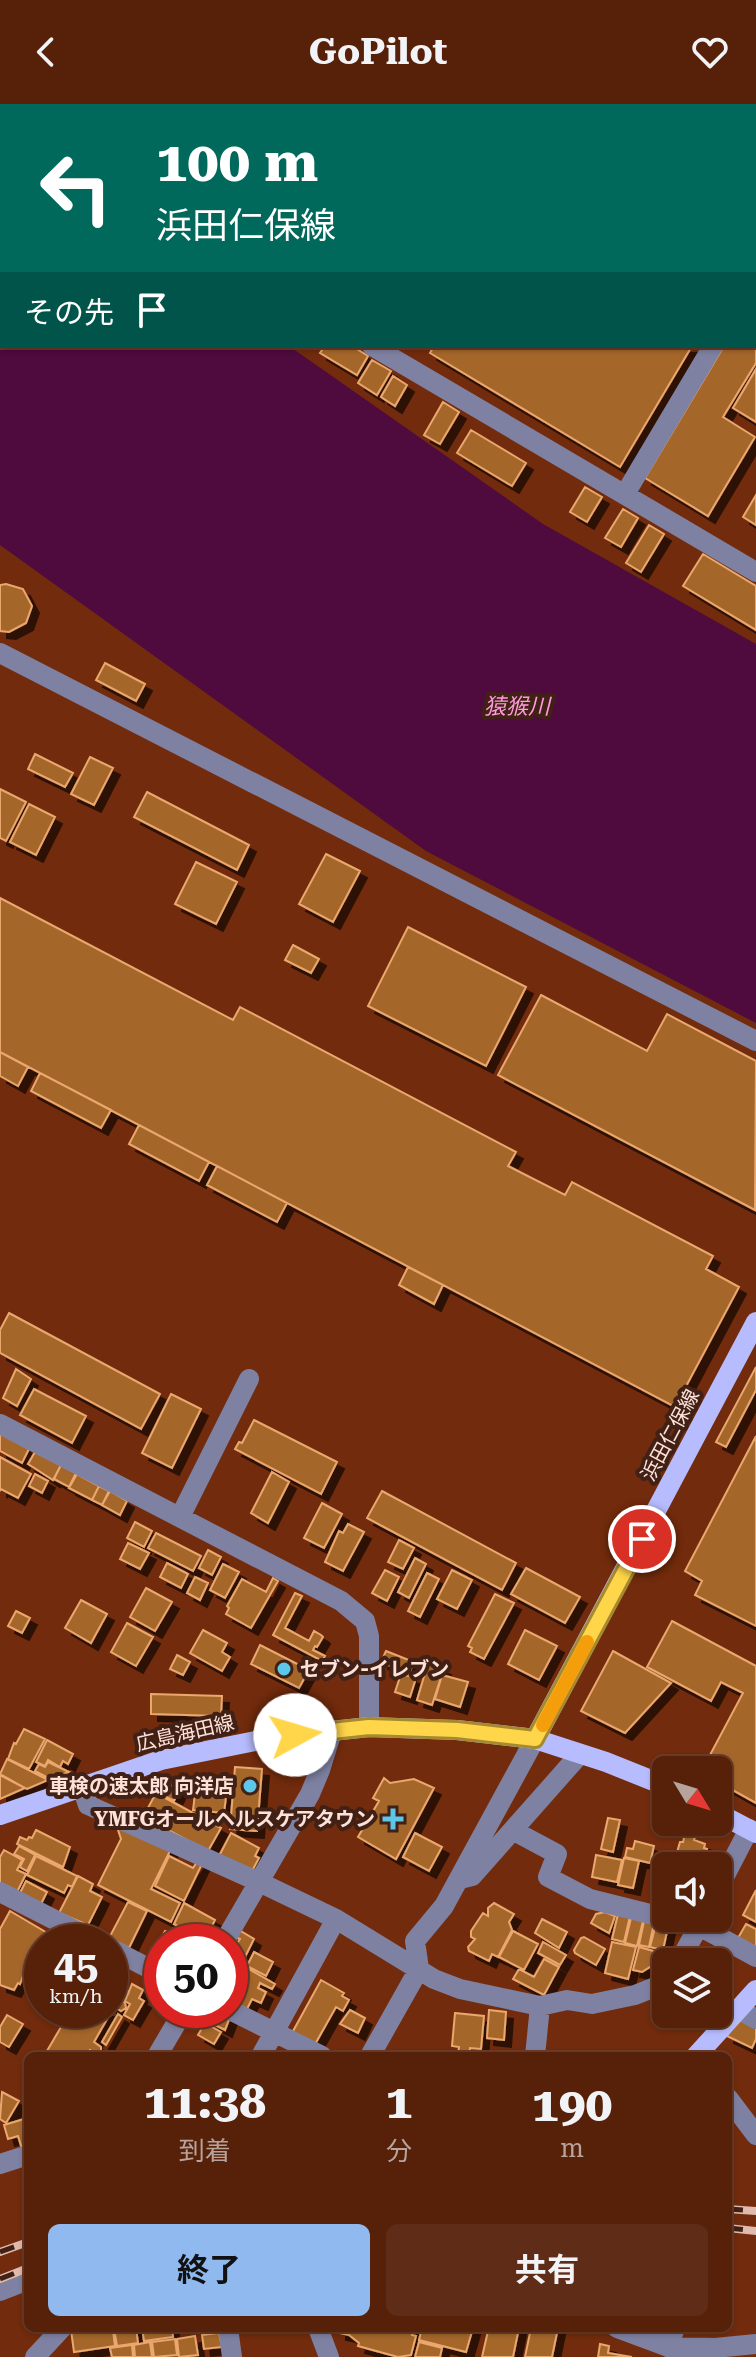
<!DOCTYPE html>
<html lang="ja">
<head>
<meta charset="utf-8">
<style>
	:root { --surface:#562009; --page:#5f2d17; --text:#f1f3f6; --muted:#b6a39c; --line:#6c3e2a; --accent:#90b9f0 }
	body { margin:0; font-family:"Roboto Serif","Noto Sans JP",serif; background:var(--page); color:var(--text); height:100vh; display:flex; flex-direction:column; font-size:30px; white-space:nowrap }
	* { box-sizing:border-box; margin:0 }
	p { font-size:26px; color:var(--muted) }
	.icon { flex:none; width:44px; height:44px; fill:none; stroke:currentColor; stroke-width:2; stroke-linecap:round; stroke-linejoin:round }
	.map { position:relative; flex:1; overflow:hidden }
	.panel { position:absolute; left:24px; top:1948px; width:708px; height:280px; display:flex; flex-direction:column; background:var(--surface); border-radius:12px; box-shadow:0 2px 6px #0004,0 0 0 2px var(--line) }
	.panel>* { flex:none }
	.top-card { position:absolute; left:0px; top:0px; width:756px; height:244px; box-shadow:0 2px 6px #0004,0 0 0 2px var(--line); background:#00695c; color:#fff; overflow:hidden }
	.needle { width:52px; rotate:128deg }
	.fabs { position:absolute; left:652px; top:1652px; display:grid; gap:16px }
	.fabs a { display:grid; place-items:center; width:80px; height:80px; border-radius:12px; background:var(--surface); box-shadow:0 2px 6px #0004,0 0 0 2px var(--line); font-size:40px }
	.speed { position:absolute; left:24px; top:1820px; display:flex; gap:16px; font-size:40px; font-weight:700; text-align:center }
	.speed>* { display:grid; place-content:center; width:104px; height:104px; border-radius:50%; background:var(--surface); box-shadow:0 2px 6px #0004,0 0 0 2px var(--line); line-height:1 }
	.speed small { font-size:20px; font-weight:400 }
	.speed .limit { border:12px solid #d22; background:#fff; color:#111 }
	.pin { position:absolute; display:grid; place-items:center; width:68px; height:68px; color:#fff; margin:-34px; border:4px solid #fff; border-radius:50%; box-shadow:0 2px 8px #0007 }
	.me { position:absolute; width:88px; margin:-44px; rotate:84deg; stroke-linejoin:round; filter:drop-shadow(0 0 6px #0008) }
	.turn { display:flex; align-items:center; gap:28px; height:168px; padding:0 24px; font-size:36px }
	.turn .icon { width:104px; height:104px; stroke-width:2.5 }
	.turn b { display:block; font-size:56px; line-height:68px }
	.then { display:flex; align-items:center; height:76px; padding:0 24px; background:#0003; gap:16px; font-size:30px }
	.eta { display:flex; justify-content:space-evenly; align-items:center; height:136px; text-align:center }
	.eta b { font-size:48px; font-weight:700; line-height:56px }
	.primary-button { display:flex; gap:16px; margin-top:auto; padding:16px 24px }
	.primary-button a { flex:1; height:92px; border-radius:12px; background:var(--accent); color:#111; font-size:32px; font-weight:700; line-height:92px; text-align:center }
	.primary-button a+a { background:var(--page); color:var(--text) }
	header { display:flex; justify-content:space-between; align-items:center; height:104px; padding:0 24px; background:var(--surface); font-size:36px; font-weight:700 }
	.map>svg:first-child { display:block }
	.water { fill:#4f0a3e }
	.building { fill:#a5662b; stroke:#eba86e; stroke-width:2; filter:url(#shadow) }
	.lines { fill:none; stroke-linecap:round; stroke-linejoin:round }
	.minor { stroke:#7e81a2; stroke-width:20 }
	.major { stroke:#b7bcfe; stroke-width:20 }
	.highway { stroke:#d5d8f8; stroke-width:24 }
	.rail-casing { stroke:#e0baac; stroke-width:8 }
	.rail { stroke:#412115; stroke-width:5; stroke-dasharray:15; stroke-linecap:butt }
	.route-casing { stroke:#a68a30; stroke-width:20 }
	.route { stroke:#ffd54a; stroke-width:14 }
	.slow { stroke:#f59e0b; stroke-width:14 }
	.poi-dot { fill:#5cc7e8; stroke:#412115; stroke-width:3 }
	.labels { text-anchor:middle; dominant-baseline:central; stroke-width:8; stroke-linejoin:round; paint-order:stroke }
	.street-label { font-size:20px; fill:#fee2d9; stroke:#412115 }
	.poi-label { font-size:20px; font-weight:bold; fill:#fee2d9; stroke:#412115; text-anchor:end }
	.water-label { font-size:22px; font-style:italic; fill:#ff9add; stroke:#412115 }
</style>
</head>
<body>
<header><svg class="icon" aria-label="back" viewBox="0 0 24 24"><path d="M15 5l-7 7 7 7"/></svg>GoPilot<svg class="icon" aria-label="heart" viewBox="0 0 24 24"><path d="M12 20l-8-8c-3-5 5-10 8-4 3-6 11-1 8 4z"/></svg></header>
<div class="map">
<svg width="756" height="2253" viewBox="0 0 756 2253">
	<defs>
		<filter id="shadow"><feDropShadow dx="7" dy="7" stdDeviation="0" flood-color="#0009"/></filter>
	</defs>
	<rect width="100%" height="100%" fill="#722b0c"/>
	<path class="water" d="M0,0L8,2H2V242H289L543,420L756,540V919L426,747L0,441Z"/>
	<path class="building" d="M318,0H524L317,2Z
		M756,188V259L723,313L755,333L708,412L645,374L724,242H754Z
		M325,242H352L368,252L357,271L320,249Z
		M434,242H692L620,363L430,249Z
		M372,256L391,267L377,291L358,279Z
		M756,265V318L733,304Z
		M393,272L407,281L395,302L381,293Z
		M443,298L459,308L440,340L424,331Z
		M471,326L526,359L512,382L457,349Z
		M585,383L602,393L587,418L570,408Z
		M756,391V421L743,413Z
		M623,405L638,414L621,443L605,434Z
		M649,421L664,430L641,468L626,459Z
		M703,450L756,482V526L683,482Z
		M6,480L23,485L32,502L26,519L9,528L0,527V481Z
		M105,559L145,580L136,597L96,576Z
		M35,650L73,669L65,683L28,665Z
		M90,653L113,664L94,701L71,690Z
		M0,685L26,698L6,737L0,734Z
		M147,688L249,741L237,766L134,713Z
		M29,700L55,713L36,751L10,738Z
		M326,750L360,767L333,818L299,800Z
		M196,758L237,778L216,820L175,800Z
		M0,794L233,916L240,903L516,1048L508,1062L565,1091L572,1078L713,1152L706,1165L739,1183L675,1303L0,948Z
		M408,823L526,883L486,962L368,902Z
		M293,841L319,855L311,869L285,856Z
		M541,891L647,947L667,910L756,957L755,1106L498,971Z
		M0,948L28,963L18,982L0,972Z
		M40,969L111,1006L101,1024L31,987Z
		M139,1021L209,1058L199,1077L129,1040Z
		M217,1062L287,1099L277,1118L207,1081Z
		M408,1163L443,1181L434,1200L399,1181Z
		M9,1209L160,1290L141,1325L0,1249V1226Z
		M756,1263V1286L726,1343L716,1338Z
		M16,1265L31,1275L17,1302L3,1294Z
		M34,1285L86,1312L72,1339L20,1311Z
		M171,1290L201,1305L172,1364L142,1349Z
		M254,1316L337,1358L321,1390L235,1345L239,1338L242,1339Z
		M0,1329L29,1345L22,1359L0,1347Z
		M756,1332V1522L695,1491L702,1477L685,1467Z
		M35,1348L61,1361L53,1376L28,1360Z
		M0,1353L31,1370L18,1394L1,1385L0,1387Z
		M61,1361L76,1369L69,1383L54,1375Z
		M272,1368L289,1378L268,1419L251,1409Z
		M35,1370L48,1377L42,1389L29,1382Z
		M77,1370L99,1382L92,1396L69,1384Z
		M99,1382L109,1387L102,1401L92,1396Z
		M110,1387L127,1397L120,1411L102,1401Z
		M382,1387L516,1459L502,1486L367,1414Z
		M322,1399L342,1410L324,1444L304,1434Z
		M135,1418L152,1427L144,1443L127,1434Z
		M348,1420L364,1428L343,1467L325,1458L339,1427L343,1429Z
		M156,1429L201,1452L193,1467L148,1444Z
		M399,1436L414,1444L403,1465L388,1458Z
		M128,1439L149,1449L140,1465L120,1455Z
		M208,1446L221,1453L212,1471L199,1464Z
		M415,1454L426,1460L409,1494L398,1488Z
		M167,1459L188,1470L181,1484L160,1473Z
		M223,1460L239,1468L225,1494L210,1486Z
		M526,1464L580,1493L565,1519L511,1490Z
		M385,1466L399,1473L387,1497L372,1489Z
		M452,1466L472,1476L457,1505L437,1495Z
		M427,1469L439,1475L420,1513L408,1507Z
		M195,1473L208,1479L200,1496L187,1489Z
		M273,1474L278,1477L251,1524L226,1510L229,1504L227,1502L242,1475L266,1488Z
		M146,1484L172,1498L155,1527L130,1513Z
		M295,1489L302,1492L285,1524L309,1537L314,1527L321,1531L323,1533L317,1543L315,1542L313,1546L325,1552L322,1557L273,1531Z
		M495,1490L514,1499L484,1555L470,1548L472,1544L468,1542Z
		M81,1496L107,1510L91,1539L65,1524Z
		M16,1507L30,1514L22,1529L8,1522Z
		M672,1517L756,1562V1699L718,1678V1666H702L743,1589L721,1578L711,1597L647,1563Z
		M127,1519L153,1533L136,1562L111,1548Z
		M203,1526L227,1539L222,1548L230,1553L222,1567L190,1549Z
		M525,1526L557,1542L539,1576L508,1560Z
		M260,1541L309,1566L299,1584L251,1560Z
		M386,1547L414,1558L409,1570L381,1558Z
		M613,1547L671,1579L625,1629L581,1607Z
		M177,1551L190,1558L183,1571L170,1565Z
		M428,1559L444,1564L432,1601L417,1596Z
		M401,1570L416,1574L410,1593L395,1588Z
		M442,1571L468,1578L460,1603L435,1595Z
		M151,1590L222,1592L221,1612L151,1610Z
		M24,1625L45,1635L29,1665L8,1655L14,1639L16,1640Z
		M47,1636L73,1650L68,1660L63,1657L60,1663L48,1656L45,1662L36,1658Z
		M7,1655L48,1676L27,1685L0,1670Z
		M48,1658L69,1668L50,1675L35,1667L39,1660L45,1663Z
		M235,1663L262,1665L257,1727L230,1725Z
		M0,1671L25,1684L0,1695Z
		M384,1674L390,1679L414,1675L434,1684L396,1755L358,1733L379,1697L373,1694Z
		M160,1676L179,1686L174,1697L152,1686L157,1677Z
		M196,1682L227,1685L224,1709L193,1706Z
		M156,1689L221,1724L208,1747L143,1713Z
		M608,1714L620,1716L613,1748L601,1745Z
		M115,1717L171,1745L151,1785L180,1799L171,1818L98,1781L121,1735Z
		M36,1726L70,1743L63,1763L17,1740L20,1733L27,1736L29,1733L32,1734Z
		M231,1729L259,1744L255,1752L259,1754L252,1767L219,1752Z
		M415,1729L442,1743L429,1767L403,1753Z
		M685,1730L695,1733L694,1736L705,1740L704,1744L707,1745L702,1762H673L680,1738H683Z
		M635,1737L654,1742L650,1759L625,1753L627,1744L633,1745Z
		M19,1742L35,1751L27,1767L20,1763L24,1755L14,1750Z
		M4,1746L22,1756L17,1766L26,1770L17,1788L0,1780V1753Z
		M596,1751L622,1756L617,1778L592,1773Z
		M36,1752L77,1772L72,1783L68,1781L64,1789L27,1771Z
		M169,1752L193,1764L197,1758L202,1760L184,1797L155,1782Z
		M624,1754L639,1757L633,1784L618,1781Z
		M78,1772L93,1780L90,1787L102,1793L88,1821L59,1809Z
		M26,1777L47,1788L41,1800L20,1789Z
		M756,1786V1818L743,1811Z
		M128,1798L147,1807L129,1844L109,1834Z
		M184,1799L215,1816L211,1824L206,1822L200,1834L174,1820Z
		M494,1799L514,1810L509,1818L512,1826L498,1853L492,1850L489,1857L469,1847L468,1843L475,1835L471,1833V1827L483,1809L488,1812V1804Z
		M10,1807L49,1830L42,1838L27,1868L25,1867L20,1880L18,1879L14,1886L0,1881V1825Z
		M605,1808L615,1812L609,1829L591,1819L596,1810Z
		M618,1810L630,1812L624,1838L612,1835Z
		M631,1814L643,1817L637,1842L625,1839Z
		M542,1815L567,1828L559,1844L535,1829Z
		M644,1817L654,1819L649,1843L639,1841Z
		M656,1820L668,1823L663,1846L650,1843Z
		M746,1820L756,1825V1844L738,1834Z
		M173,1825L178,1827L175,1833L181,1836L182,1833L191,1838H162V1861L151,1855L165,1827L170,1829Z
		M239,1826L254,1835L242,1859L235,1855L239,1850L232,1846L240,1835L235,1833Z
		M513,1827L538,1840L524,1866L499,1853Z
		M584,1833L605,1845L596,1861L575,1849L574,1846L581,1834Z
		M543,1838L566,1851L560,1861L538,1849Z
		M612,1838L636,1843L628,1875L605,1869Z
		M639,1843L657,1848L653,1861L642,1868L633,1866Z
		M40,1847L42,1877L39,1880L28,1874Z
		M254,1848L273,1858L266,1872L247,1862Z
		M544,1855L559,1863L544,1891L513,1875L519,1865L534,1873Z
		M240,1860L275,1880L272,1885L260,1879L258,1884L266,1888L261,1899L252,1895L247,1905L230,1896V1879Z
		M110,1874L129,1888L125,1896L120,1893L119,1895L125,1899L126,1904L121,1907L114,1903L94,1938L101,1943V1948L96,1950L90,1946L86,1952H44L71,1906H110Z
		M321,1876L344,1889L342,1892L349,1896L343,1907L336,1903L314,1942L292,1929Z
		M132,1880L143,1886L139,1894L144,1897L133,1916L124,1911L130,1900L125,1897Z
		M213,1906L230,1913L225,1926L207,1917Z
		M350,1906L365,1914L358,1929L340,1920Z
		M489,1906L506,1908L504,1936L487,1934Z
		M455,1909L484,1912L481,1945L470,1944L469,1951L458,1950L459,1943L452,1942Z
		M118,1910L122,1913L106,1941L102,1938Z
		M7,1911L23,1920L9,1943L0,1938V1923Z
		M736,1914L756,1924V1935L752,1944L727,1932Z
		M205,1919L221,1928L214,1940L198,1931Z
		M2,1988L19,1997L6,2019L0,2015Z
		M24,2015L28,2029V2043L22,2045L18,2032L8,2035L4,2021Z
		M85,2224H100L101,2229L113,2227L115,2242L74,2248L71,2226Z
		M114,2224H136L138,2239L117,2242Z
		M142,2224H172L173,2233L144,2237Z
		M339,2224H409L414,2225L412,2231L416,2232L411,2251L398,2253L358,2242L359,2239L349,2231L339,2229Z
		M422,2224H473L466,2248L419,2236Z
		M491,2224H519L513,2253H482L488,2227L490,2228Z
		M531,2224H558L552,2253H525Z
		M219,2229L222,2243L204,2245L202,2231Z
		M195,2232L198,2251L179,2253L177,2235Z
		M175,2235L177,2251L154,2253L152,2238Z
		M150,2238L152,2253H135L134,2241Z
		M419,2238L442,2244L440,2253H415Z
		M600,2240L609,2242L608,2249L632,2253H598Z
		M132,2241L133,2253H112L110,2244Z"/>
	<g class="lines">
		<path class="minor" d="M595,0L598,2
			M164,2L165,0
			M552,2L553,0
			M711,2L713,0
			M754,95L756,97
			M754,173L756,170
			M372,242L756,468
			M625,390L713,242
			M0,549L756,937
			M0,1320L341,1497L365,1517L369,1532V1623
			M180,1413L249,1275
			M82,1683L88,1701L259,1778L336,1815L434,1875L460,1885L540,1902L567,1896L592,1900L635,1891L660,1881L666,1874
			M514,1727L557,1750L548,1773L590,1795L666,1814
			M464,1774L472,1772L580,1650
			M718,1785L749,1725
			M0,1788L98,1838
			M667,1814L699,1822L756,1853
			M224,1838L310,1690L320,1666L332,1627
			M110,1844L162,1871
			M679,1858L703,1814
			M738,1905L756,1915
			M230,1906L322,1952
			M157,1952L184,1906
			M261,1952L336,1815
			M370,1952L419,1865L415,1837L444,1802L535,1635
			M535,1952L540,1902
			M728,1994L756,2031
			M0,2060L28,2051
			M0,2187L28,2176
			M228,2224L232,2253
			M318,2224L329,2253
			M617,2224L668,2243L715,2244L756,2240
			M668,2243L675,2224
			M35,2253L62,2224"/>
		<path class="major" d="M535,1635L756,1218
			M718,1709L756,1729
			M0,1711L161,1656L275,1633L369,1623L457,1626L535,1635L606,1658L666,1682
			M696,1952L756,1886"/>
		<path class="highway" d="M659,0L662,2
			M754,56L756,57"/>
		<defs>
			<path id="rail" d="M728,2105L756,2107
				M728,2124L756,2127
				M0,2148L28,2138
				M0,2175L28,2164"/>
		</defs>
		<use href="#rail" class="rail-casing"/>
		<use href="#rail" class="rail"/>
	</g>
	<g class="lines">
		<defs>
			<path id="route" d="M295,1631L369,1623L457,1626L535,1635L642,1435"/>
		</defs>
		<use href="#route" class="route-casing"/>
		<use href="#route" class="route"/>
		<path class="slow" d="M543,1621L587,1538"/>
	</g>
	<g class="poi-dot">
		<circle cx="284" cy="1565" r="8"/>
		<circle cx="250" cy="1682" r="8"/>
		<path d="M389 1703h8v8h8v8h-8v8h-8v-8h-8v-8h8z"/>
	</g>
	<g class="labels">
		<g class="street-label">
			<text transform="translate(670 1331) rotate(-62)">浜田仁保線</text>
			<text transform="translate(185 1629) rotate(-13)">広島海田線</text>
		</g>
		<g class="poi-label">
			<text x="300" y="1565" text-anchor="start">セブン-イレブン</text>
			<text x="234" y="1682">車検の速太郎 向洋店</text>
			<text x="375" y="1715">YMFGオールヘルスケアタウン</text>
		</g>
		<g class="water-label">
			<text x="517" y="602">猿猴川</text>
		</g>
	</g>
</svg>
<div class="fabs">
<a><svg class="needle" viewBox="-14 -14 28 28"><path d="M0-13l5 13h-10z" fill="#e53935"/><path d="M0 13l5-13h-10z" fill="#b6a39c"/></svg></a>
<a><svg class="icon" aria-label="sound" viewBox="0 0 24 24"><path d="M4 9h4l5-4v14l-5-4H4zM17 9q2 3 0 6"/></svg></a>
<a><svg class="icon" aria-label="layers" viewBox="0 0 24 24"><path d="M12 4l9 5-9 5-9-5zM3 14l9 5 9-5"/></svg></a>
</div>
<div class="speed"><div>45<small>km/h</small></div><div class="limit">50</div></div>
<div class="pin" style="left:642px;top:1435px;background:#d93025"><svg class="icon" aria-label="arrive" viewBox="0 0 24 24"><path d="M6 21V4h12l-3 4 3 4H6"/></svg></div>
<svg class="me" style="left:295px;top:1631px" viewBox="-20 -20 40 40"><circle r="19" fill="#fff"/><path d="M0-13L10 11 0 6-10 11z" fill="#ffd54a"/></svg>
<div class="top-card">
<div class="turn"><svg class="icon" aria-label="left" viewBox="0 0 24 24"><path d="M17 20v-9H6M10 6l-5 5 5 5"/></svg><div><b>100 m</b>浜田仁保線</div></div>
<div class="then">その先<svg class="icon" aria-label="arrive" viewBox="0 0 24 24"><path d="M6 21V4h12l-3 4 3 4H6"/></svg></div>
</div>
<section class="panel">
<div class="eta">
<div><b>11:38</b><p>到着</p></div>
<div><b>1</b><p>分</p></div>
<div><b>190</b><p>m</p></div>
</div>
<div class="primary-button"><a>終了</a><a>共有</a></div>
</section>
</div>
</body>
</html>
